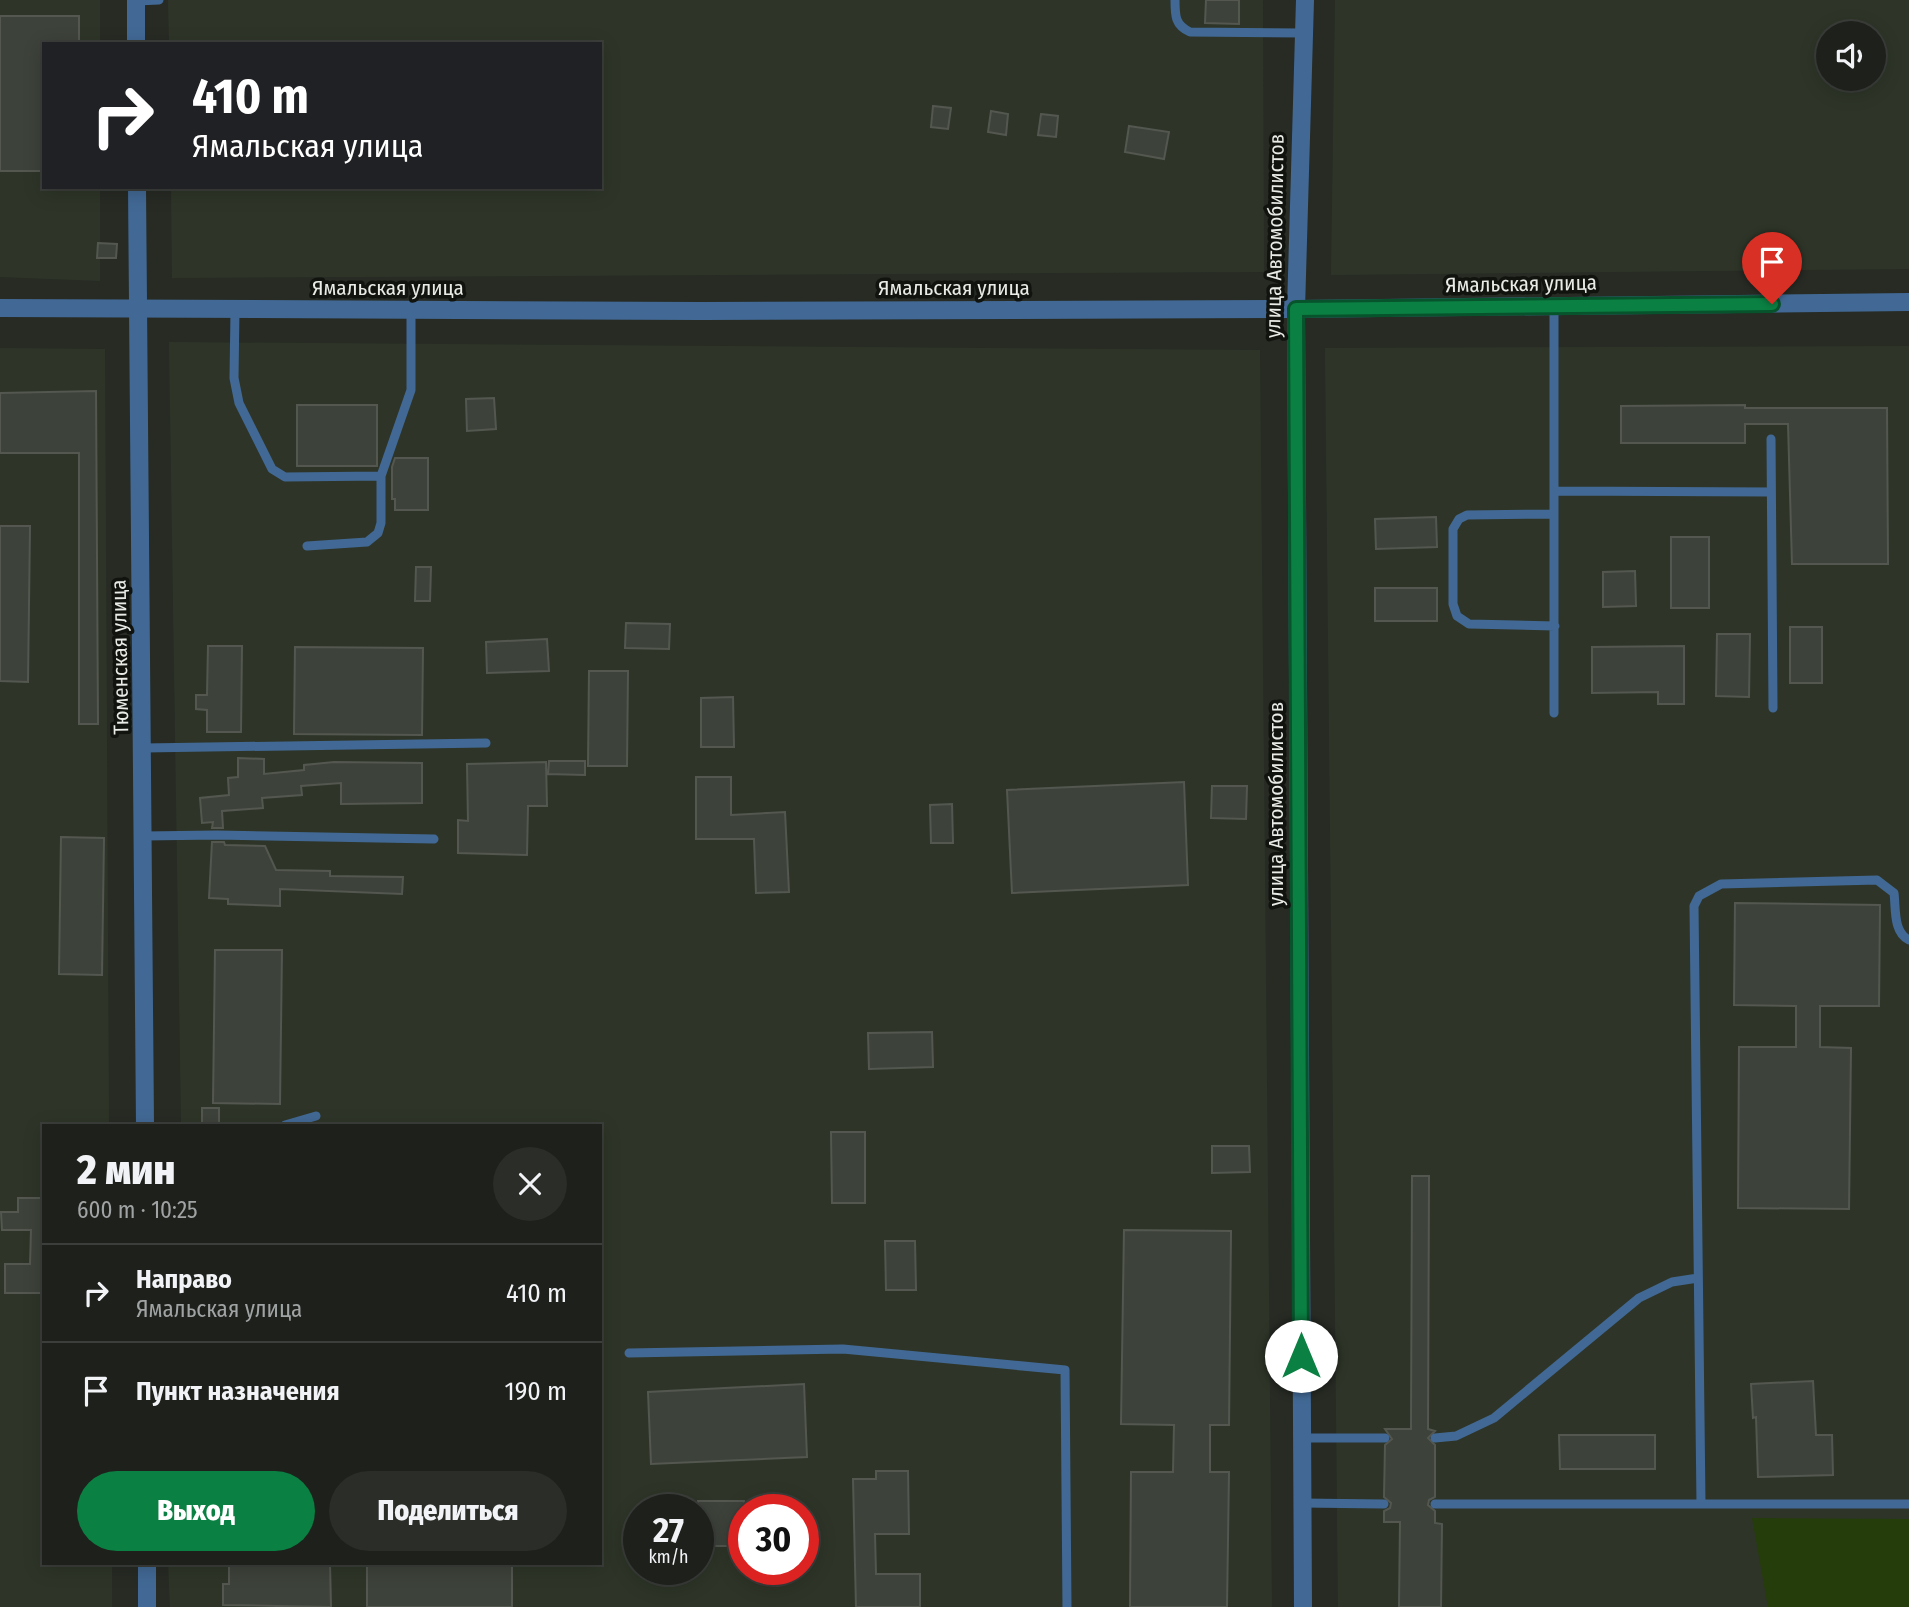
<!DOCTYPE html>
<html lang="ru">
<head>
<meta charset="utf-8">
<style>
	:root { --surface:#1d201b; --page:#2a2d28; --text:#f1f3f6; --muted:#a0a3a3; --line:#3b3e3a; --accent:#0b8043 }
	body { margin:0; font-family:"Fira Sans Condensed",sans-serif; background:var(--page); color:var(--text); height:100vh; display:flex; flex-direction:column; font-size:26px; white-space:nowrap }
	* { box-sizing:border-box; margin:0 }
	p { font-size:23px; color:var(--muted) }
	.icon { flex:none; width:38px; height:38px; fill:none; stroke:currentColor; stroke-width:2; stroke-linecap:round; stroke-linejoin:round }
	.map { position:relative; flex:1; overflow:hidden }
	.sheet { position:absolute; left:42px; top:1124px; width:560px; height:441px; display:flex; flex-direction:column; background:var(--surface); border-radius:0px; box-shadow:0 4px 18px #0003,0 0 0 2px var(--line) }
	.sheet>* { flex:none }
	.hud { position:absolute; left:42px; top:42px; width:560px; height:147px; border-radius:0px; box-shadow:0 4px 18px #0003,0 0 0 2px var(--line); background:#202124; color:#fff; overflow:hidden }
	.fabs { position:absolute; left:1816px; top:21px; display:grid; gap:14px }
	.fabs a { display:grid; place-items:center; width:70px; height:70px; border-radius:50%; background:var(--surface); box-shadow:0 4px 18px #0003,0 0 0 2px var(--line); font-size:35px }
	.speed { position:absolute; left:623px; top:1494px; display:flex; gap:14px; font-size:35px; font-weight:700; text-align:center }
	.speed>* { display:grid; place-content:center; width:91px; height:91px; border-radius:50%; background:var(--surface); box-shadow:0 4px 18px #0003,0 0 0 2px var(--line); line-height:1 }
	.speed small { font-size:18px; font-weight:400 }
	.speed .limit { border:10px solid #d22; background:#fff; color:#111 }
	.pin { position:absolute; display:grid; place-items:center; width:60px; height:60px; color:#fff; margin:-72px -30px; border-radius:50% 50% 50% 0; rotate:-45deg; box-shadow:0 0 7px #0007 }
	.pin .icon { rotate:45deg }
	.me { position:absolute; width:77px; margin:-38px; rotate:0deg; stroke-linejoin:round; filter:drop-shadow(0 0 5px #0008) }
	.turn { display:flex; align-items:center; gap:24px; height:147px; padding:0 35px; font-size:32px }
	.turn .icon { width:91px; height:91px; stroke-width:2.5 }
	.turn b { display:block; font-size:49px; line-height:60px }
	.round { display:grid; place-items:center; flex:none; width:74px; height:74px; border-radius:37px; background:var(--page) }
	.summary { display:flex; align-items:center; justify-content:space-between; height:119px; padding:0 35px }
	h1 { font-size:42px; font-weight:800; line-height:52px }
	.cta { display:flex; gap:14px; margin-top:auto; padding:14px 35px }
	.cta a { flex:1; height:80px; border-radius:42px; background:var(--accent); color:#fff; font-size:28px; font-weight:800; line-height:80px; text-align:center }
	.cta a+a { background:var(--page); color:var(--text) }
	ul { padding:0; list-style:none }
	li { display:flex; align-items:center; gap:21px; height:98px; padding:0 35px; border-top:2px solid var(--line) }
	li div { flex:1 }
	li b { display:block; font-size:26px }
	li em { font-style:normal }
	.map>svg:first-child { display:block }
	.built { fill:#2e3528; fill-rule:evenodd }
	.green { fill:#253d0a }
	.building { fill:#3d423a; stroke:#535750; stroke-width:2 }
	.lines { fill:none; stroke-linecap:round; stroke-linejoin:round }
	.service { stroke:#426995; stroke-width:9 }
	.minor { stroke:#426995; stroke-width:18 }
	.tertiary { stroke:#426995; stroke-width:18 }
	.route-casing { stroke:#07532c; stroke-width:18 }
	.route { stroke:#0b8043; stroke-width:12 }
	.labels { text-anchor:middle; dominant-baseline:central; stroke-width:7; stroke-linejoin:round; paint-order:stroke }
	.street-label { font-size:21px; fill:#e8ebe6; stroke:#11130f }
</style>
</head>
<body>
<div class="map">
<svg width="1909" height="1607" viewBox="0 0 1909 1607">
	<rect width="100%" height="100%" fill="#272b24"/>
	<path class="built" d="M0,0H100V44H44V187H100V281L0,277Z
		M168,0H1263L1264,272L172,278L171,187H600V44H169Z
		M1335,0H1909V269L1331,275ZM1829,33H1874V79H1829Z
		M169,342L1260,350L1272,1607H170L168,1563H600V1125H181ZM639,1510H698V1570H639ZM744,1510H803V1570H744Z
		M1909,346V1607H1338L1325,348Z
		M0,348L105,349L109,1125H44V1563H112V1607H0Z"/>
	<path class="green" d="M1752,1518L1909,1519V1607H1768Z"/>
	<path class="building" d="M1206,0H1239V24L1205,23Z
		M0,16H79V44H44V171H0Z
		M933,106L951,108L948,129L931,127Z
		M991,111L1008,114L1006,135L988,132Z
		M1041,114L1058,116L1056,137L1038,135Z
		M1129,126L1169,132L1164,159L1125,152Z
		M98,243L117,244L116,258H97Z
		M96,391L98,724H79V453H0V393Z
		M494,398L496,429L467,431L466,399Z
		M297,405H377V466H297Z
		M1745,405V408H1887L1888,564H1792L1788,424H1745V443H1621V406Z
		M395,458H428V510H395V499H392V467Z
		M1436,517L1437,547L1376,549L1375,519Z
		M0,526H30L28,682L0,681Z
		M1671,537H1709V608H1671Z
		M416,567H431L430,601H415Z
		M1635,571L1636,606L1603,607V572Z
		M1375,588H1437V621H1375Z
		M626,623L670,624L669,649L625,648Z
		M1790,627H1822V683H1790Z
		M1717,634H1750L1749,697L1716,696Z
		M547,639L549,671L487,673L486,642Z
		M208,646H242L241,732H207V710L196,709V695H207Z
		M1684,646V704H1658V692L1592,693V647Z
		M295,647L423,648L422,735L294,734Z
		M589,671H628L627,766H588Z
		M733,697L734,747H701V698Z
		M238,758L264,759V774L304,770V765L334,762L422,763V803L341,804V783L301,786L302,795L262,798L263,808L222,811L223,828H212L213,822L202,823L200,798L229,795L228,778L238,777Z
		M549,761H585V775L548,774Z
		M546,762L547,806H528L527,855L458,853V820L468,821L467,764Z
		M696,777H731V815L785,812L789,892L756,893L754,839H696Z
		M1184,782L1188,885L1012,893L1007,790Z
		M1212,786H1247L1246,819L1211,818Z
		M952,804L953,843H931L930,805Z
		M61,837L104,838L102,975L59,974Z
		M212,842H224L225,845L265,846L276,870L330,871V876L403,877L402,894L280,889V906L228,904V899L209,898Z
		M1735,903L1880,905L1879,1006H1820V1047L1851,1048L1849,1209L1738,1208L1739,1047H1796V1006L1734,1005Z
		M215,950H282L280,1104L213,1103Z
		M932,1032L933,1067L869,1069L868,1033Z
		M202,1108H219V1125H202Z
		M831,1132H865V1203H832Z
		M1212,1146H1249L1250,1172L1212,1173Z
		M1412,1176H1429L1428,1429L1435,1431L1428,1438L1435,1445V1497L1429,1500L1428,1505L1435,1511V1523L1442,1524L1441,1607H1399L1400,1522H1384V1511L1390,1508L1391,1503L1384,1497L1385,1445L1392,1439L1385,1429H1411Z
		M18,1198H44V1293H5V1264H30L31,1230H2L1,1212H18Z
		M1124,1230L1231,1231L1229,1425H1210V1472H1229L1227,1607H1130L1131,1472H1173L1174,1425L1121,1424Z
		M885,1241H915L916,1290H886Z
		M1813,1381L1816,1435H1832L1833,1475L1758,1477L1756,1417L1753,1418L1751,1384Z
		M804,1384L807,1457L651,1464L648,1392Z
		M1559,1435H1655V1469H1560Z
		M876,1471H908L909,1534H875L876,1574H920V1607H856L853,1479H876Z
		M698,1501H744V1546H698Z
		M229,1563H330L331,1607L223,1605V1584H229Z
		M367,1563H512V1607H367Z"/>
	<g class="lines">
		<path class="service" d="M1175,0C1175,16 1175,25 1190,32L1303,33
			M136,1L159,0
			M1554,307V713
			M235,311L234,378L239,403L272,469L285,477L381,476
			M1771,439L1773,708
			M1554,491L1771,492
			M1554,514L1467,515L1459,519L1453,529V604L1457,616L1469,624L1555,626
			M307,546L367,542L378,533L381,523V476L411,390V311
			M144,748L486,743
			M144,836L217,835L434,839
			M285,1125L316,1116
			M629,1353L843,1349L1065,1370L1067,1607
			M1302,1438H1385
			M1435,1438L1456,1436L1494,1418L1639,1298L1672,1282L1698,1278
			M1302,1503L1384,1504
			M1435,1504H1909
			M1701,1504L1694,906L1699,896L1721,884L1877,880L1894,893C1896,909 1893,932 1909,940"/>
		<path class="minor" d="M136,0V44
			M137,187L145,1125
			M147,1563V1607
			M1303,1607L1296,309L1305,0"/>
		<path class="tertiary" d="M0,308L702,311L1296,309L1909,302"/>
	</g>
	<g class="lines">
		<defs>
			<path id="route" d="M1301,1356L1296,309L1772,304"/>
		</defs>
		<use href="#route" class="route-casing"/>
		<use href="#route" class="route"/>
	</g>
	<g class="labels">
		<g class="street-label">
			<text transform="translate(1275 236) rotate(-89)">улица Автомобилистов</text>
			<text transform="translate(1521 284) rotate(-1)">Ямальская улица</text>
			<text x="388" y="288">Ямальская улица</text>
			<text x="954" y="288">Ямальская улица</text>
			<text transform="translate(120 657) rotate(-91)">Тюменская улица</text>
			<text transform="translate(1276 804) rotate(-90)">улица Автомобилистов</text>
		</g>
	</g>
</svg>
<div class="fabs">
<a><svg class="icon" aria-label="sound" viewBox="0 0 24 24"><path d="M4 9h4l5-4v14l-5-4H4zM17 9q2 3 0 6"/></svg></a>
</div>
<div class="speed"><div>27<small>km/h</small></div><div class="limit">30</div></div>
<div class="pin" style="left:1772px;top:304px;background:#d93025"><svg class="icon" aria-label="arrive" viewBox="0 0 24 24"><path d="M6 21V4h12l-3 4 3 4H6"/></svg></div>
<svg class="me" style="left:1301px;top:1356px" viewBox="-20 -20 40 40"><circle r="19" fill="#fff"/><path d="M0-13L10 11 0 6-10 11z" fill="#0b8043"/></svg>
<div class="hud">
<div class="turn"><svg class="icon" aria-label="right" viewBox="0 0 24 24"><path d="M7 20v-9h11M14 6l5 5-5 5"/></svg><div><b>410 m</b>Ямальская улица</div></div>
</div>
<section class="sheet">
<div class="summary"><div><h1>2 мин</h1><p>600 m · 10:25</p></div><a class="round"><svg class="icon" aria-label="close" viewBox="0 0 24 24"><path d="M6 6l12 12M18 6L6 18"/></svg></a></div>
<ul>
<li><svg class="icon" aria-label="right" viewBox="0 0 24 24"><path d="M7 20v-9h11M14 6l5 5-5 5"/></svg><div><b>Направо</b><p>Ямальская улица</p></div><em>410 m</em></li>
<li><svg class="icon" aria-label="arrive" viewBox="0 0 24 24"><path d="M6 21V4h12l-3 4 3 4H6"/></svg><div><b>Пункт назначения</b></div><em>190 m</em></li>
</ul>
<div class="cta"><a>Выход</a><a>Поделиться</a></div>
</section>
</div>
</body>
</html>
